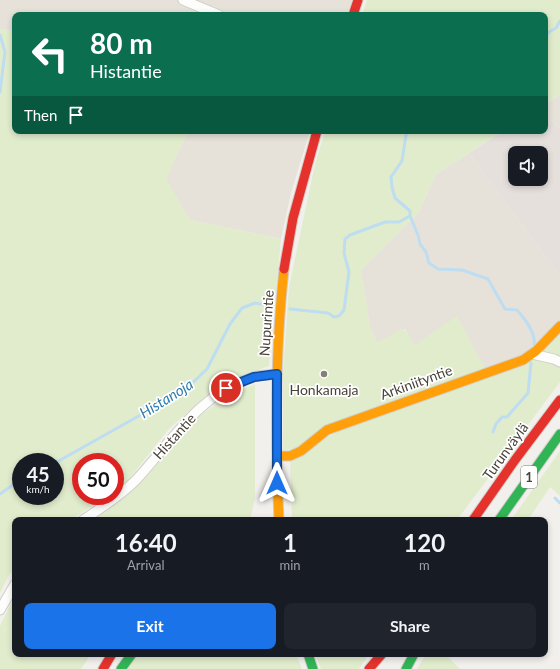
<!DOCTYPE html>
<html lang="en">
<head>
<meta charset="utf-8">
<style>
	:root { --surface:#171b24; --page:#20242c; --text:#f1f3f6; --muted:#9ea1a6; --accent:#1a73e8 }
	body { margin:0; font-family:Lato,sans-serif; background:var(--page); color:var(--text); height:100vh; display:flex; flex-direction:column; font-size:15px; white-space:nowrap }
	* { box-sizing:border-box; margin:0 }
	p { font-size:13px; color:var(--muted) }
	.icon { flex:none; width:22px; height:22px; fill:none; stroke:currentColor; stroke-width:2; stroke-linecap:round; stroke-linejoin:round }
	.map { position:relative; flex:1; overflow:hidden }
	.panel { position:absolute; left:12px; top:517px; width:536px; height:140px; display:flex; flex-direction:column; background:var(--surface); border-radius:8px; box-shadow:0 2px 6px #0003 }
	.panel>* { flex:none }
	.banner { position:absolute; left:12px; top:12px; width:536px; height:122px; border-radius:8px; box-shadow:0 2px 6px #0003; background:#0b6e4f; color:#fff; overflow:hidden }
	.tools { position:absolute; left:508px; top:146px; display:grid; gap:8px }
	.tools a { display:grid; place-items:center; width:40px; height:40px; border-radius:8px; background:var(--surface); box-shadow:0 2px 6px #0003; font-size:20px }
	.speed { position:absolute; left:12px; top:453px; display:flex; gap:8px; font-size:20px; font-weight:700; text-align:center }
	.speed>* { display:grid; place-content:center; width:52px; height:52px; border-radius:50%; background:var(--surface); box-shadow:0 2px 6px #0003; line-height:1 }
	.speed small { font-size:10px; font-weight:400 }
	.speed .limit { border:6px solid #d22; background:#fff; color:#111 }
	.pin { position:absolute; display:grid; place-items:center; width:34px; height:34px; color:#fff; margin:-17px; border:2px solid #fff; border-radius:50%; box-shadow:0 1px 4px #0007 }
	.me { position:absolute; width:44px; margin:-22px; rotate:0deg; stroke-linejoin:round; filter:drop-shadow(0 0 3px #0008) }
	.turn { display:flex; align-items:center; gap:14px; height:84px; padding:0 12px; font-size:18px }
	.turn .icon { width:52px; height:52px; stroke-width:2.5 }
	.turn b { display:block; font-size:28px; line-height:34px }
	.then { display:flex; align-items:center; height:38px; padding:0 12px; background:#0003; gap:8px; font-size:15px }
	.eta { display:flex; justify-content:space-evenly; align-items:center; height:68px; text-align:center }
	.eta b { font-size:24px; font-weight:700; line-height:28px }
	.button { display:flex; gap:8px; margin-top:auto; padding:8px 12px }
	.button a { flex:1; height:46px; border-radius:8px; background:var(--accent); color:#fff; font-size:16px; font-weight:700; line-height:46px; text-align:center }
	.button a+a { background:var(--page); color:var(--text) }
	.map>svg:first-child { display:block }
	.residential { fill:#e6e2da }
	.industrial { fill:#e5e0dc; fill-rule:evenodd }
	.green { fill:#e1eccd; fill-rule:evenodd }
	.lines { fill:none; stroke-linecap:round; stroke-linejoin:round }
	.stream { stroke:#beddf0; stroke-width:3 }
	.street-casing { stroke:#d0ceca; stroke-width:11 }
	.fast-casing { stroke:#d2cdc4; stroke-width:11 }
	.slow-casing { stroke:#d2cdc4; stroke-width:11 }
	.jam-casing { stroke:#d2cdc4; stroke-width:11 }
	.street { stroke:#fdfdfc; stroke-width:9 }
	.fast { stroke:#30b455; stroke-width:9 }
	.slow { stroke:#ff9f0a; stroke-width:9 }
	.jam { stroke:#e5322d; stroke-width:9 }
	.route-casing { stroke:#114b97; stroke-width:10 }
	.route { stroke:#1a73e8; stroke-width:7 }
	.poi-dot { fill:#847f77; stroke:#fff; stroke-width:1.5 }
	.labels { text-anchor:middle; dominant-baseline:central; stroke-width:3.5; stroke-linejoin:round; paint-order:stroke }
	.shield { fill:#fff; stroke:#807b74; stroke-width:1 }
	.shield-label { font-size:13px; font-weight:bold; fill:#494238 }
	.street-label { font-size:14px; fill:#494238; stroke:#fff }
	.poi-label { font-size:14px; fill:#494238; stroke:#fff }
	.water-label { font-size:15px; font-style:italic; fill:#2e7cae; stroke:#fff }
</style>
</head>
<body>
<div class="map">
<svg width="560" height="669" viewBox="0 0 560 669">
	<rect width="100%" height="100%" fill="#f2f0ed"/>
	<path class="residential" d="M0,0H352L347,15H15V32L0,29Z
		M560,95V128L545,116V104Z
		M188,131H310L291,193L281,239L190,220L165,179Z
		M469,153L560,276V333L520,367L491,378L486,370L414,345L405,329L377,343L370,328L361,270L419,212L436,174Z"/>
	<path class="industrial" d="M545,116L560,128V276L469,153L503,131H545ZM515,153H541V179H515Z"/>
	<path class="green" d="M367,0H560V95L545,104V15H362Z
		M0,29L15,32V131H188L166,179L190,220L281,239L269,366L218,385L168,430L126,483L115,490V462H81V496H107L71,520H15V569L9,575L0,593ZM21,462H55V496H21Z
		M325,131H503L436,174L419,212L361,270L370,327L377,343L401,329H404L415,345L457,316L486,370L297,449L283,450V373L289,287L315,164Z
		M560,333V382L457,520H292L290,460L326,435L398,408L520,367Z
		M255,384V498L250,520H93L132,491L198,417L227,396Z
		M560,451V496L550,487L528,520H511Z
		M15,595V654H91L81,669H0V626Z
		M136,654H296L302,669H126Z
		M315,654H369L359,669H321Z
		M426,654H449V658L460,669H417Z"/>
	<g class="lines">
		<path class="stream" d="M0,35L5,52L0,92
			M545,38L549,32L556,28L560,21
			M410,216L418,235L420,244L426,252L429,263L438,269L462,270L488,279L505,309L517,310C524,318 536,332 534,344
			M290,309L328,313L334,317L339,316L344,310L349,272L344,253L345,239L350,235L385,222H399L410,216V211L395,198L392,187L391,177L402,161L406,135L410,131
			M493,432L496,424L502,417H507L528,393L531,363
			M55,463L185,390L207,369L230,324L242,308L255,303L272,306
			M0,494L21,479
			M555,498L560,503"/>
		<defs>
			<path id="street" d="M183,0L219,15
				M532,354L554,359L560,362
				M83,520C101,508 120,496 136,480C172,441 200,393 253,377C260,375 269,375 277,374
				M0,610L15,584"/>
			<path id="fast" d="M499,520L560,434
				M308,654L313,669
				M121,669L132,654
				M406,669L414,654"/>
			<path id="slow" d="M277,456H290L301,451L327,430L523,360L536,351L560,326
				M279,520C275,437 275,353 284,269"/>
			<path id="jam" d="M353,15L358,0
				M284,269L293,218L317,131
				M473,520L515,460L560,400
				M103,669L112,654
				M369,669L382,654"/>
		</defs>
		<use href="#street" class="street-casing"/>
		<use href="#fast" class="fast-casing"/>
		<use href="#slow" class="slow-casing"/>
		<use href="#jam" class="jam-casing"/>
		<use href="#street" class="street"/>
		<use href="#fast" class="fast"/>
		<use href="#slow" class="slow"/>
		<use href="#jam" class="jam"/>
	</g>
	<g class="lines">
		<defs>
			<path id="route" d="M226,388L254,377L277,374V483"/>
		</defs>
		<use href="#route" class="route-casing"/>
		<use href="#route" class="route"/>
	</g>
	<circle class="poi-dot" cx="324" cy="374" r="4"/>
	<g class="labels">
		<rect class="shield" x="521" y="466" width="16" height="22" rx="3"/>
		<g class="shield-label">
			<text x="529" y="477">1</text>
		</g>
		<g class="street-label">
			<text transform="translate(266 323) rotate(-86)">Nupurintie</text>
			<text transform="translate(416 382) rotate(-20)">Arkiniityntie</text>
			<text transform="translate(174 436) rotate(-48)">Histantie</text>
			<text transform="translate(505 451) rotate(-54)">Turunväylä</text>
		</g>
		<g class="poi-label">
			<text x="324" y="389">Honkamaja</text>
		</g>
		<g class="water-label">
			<text transform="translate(166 398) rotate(-32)">Histanoja</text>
		</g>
	</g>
</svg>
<div class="tools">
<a><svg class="icon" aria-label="sound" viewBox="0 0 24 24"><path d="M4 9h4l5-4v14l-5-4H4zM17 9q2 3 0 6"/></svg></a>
</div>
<div class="speed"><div>45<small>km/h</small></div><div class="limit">50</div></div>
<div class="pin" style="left:226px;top:388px;background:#d93025"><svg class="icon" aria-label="arrive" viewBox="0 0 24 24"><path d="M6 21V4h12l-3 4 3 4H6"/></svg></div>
<svg class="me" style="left:277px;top:483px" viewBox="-20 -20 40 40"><path d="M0-17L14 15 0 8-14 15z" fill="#1a73e8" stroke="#fff" stroke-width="4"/></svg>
<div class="banner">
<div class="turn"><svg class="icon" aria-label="left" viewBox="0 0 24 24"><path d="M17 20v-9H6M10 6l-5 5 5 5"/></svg><div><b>80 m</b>Histantie</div></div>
<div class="then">Then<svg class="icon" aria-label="arrive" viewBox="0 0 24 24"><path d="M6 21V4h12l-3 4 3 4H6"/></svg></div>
</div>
<section class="panel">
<div class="eta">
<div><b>16:40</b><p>Arrival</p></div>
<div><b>1</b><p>min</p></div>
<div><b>120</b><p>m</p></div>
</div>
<div class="button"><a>Exit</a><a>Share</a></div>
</section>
</div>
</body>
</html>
